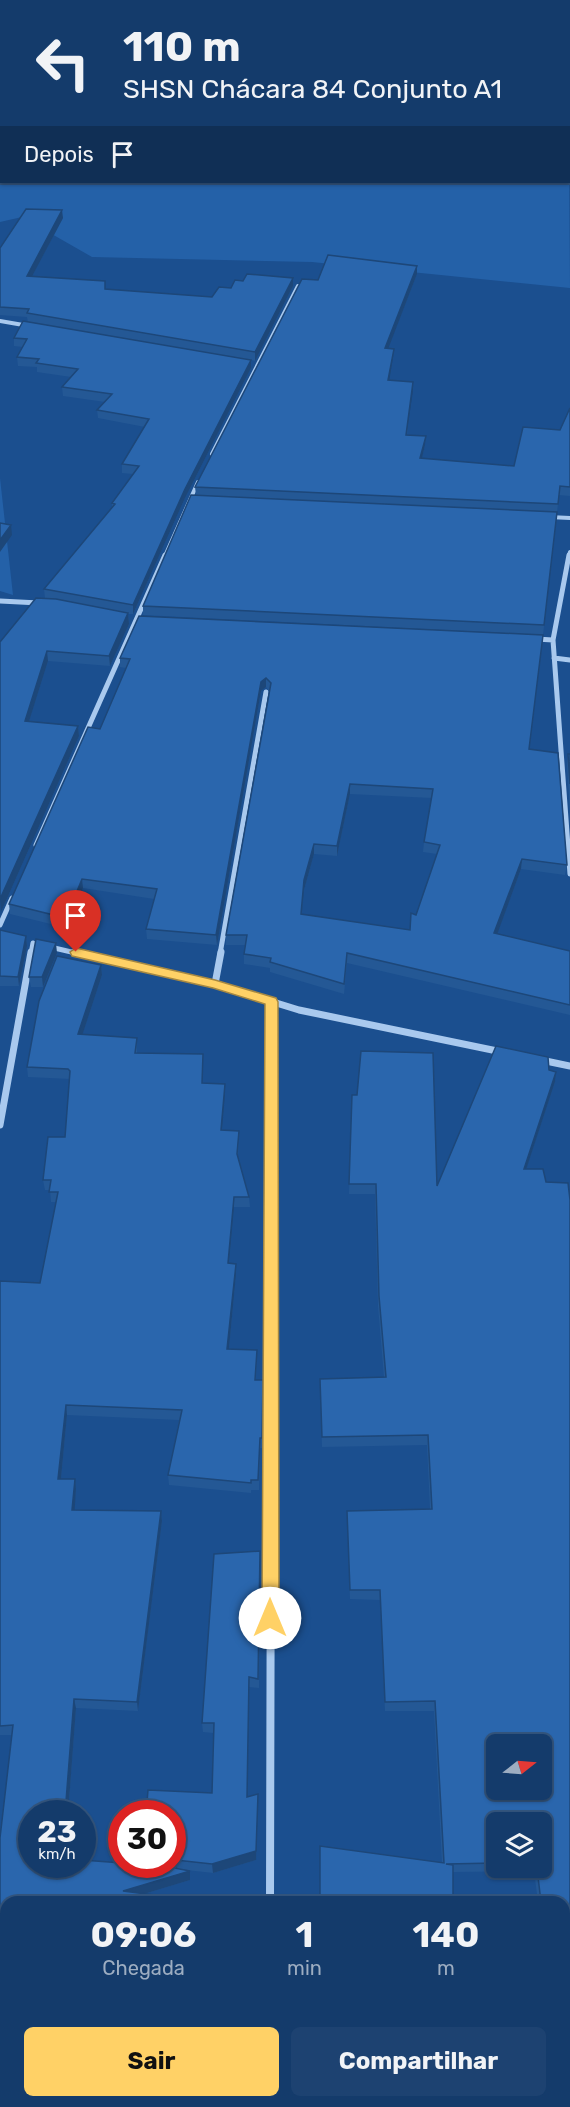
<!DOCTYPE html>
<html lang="pt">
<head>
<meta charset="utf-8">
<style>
	:root { --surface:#143b6b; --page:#1d4271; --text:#f1f3f6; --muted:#9dadc1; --line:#33557e; --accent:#ffd166 }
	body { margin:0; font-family:Rubik,sans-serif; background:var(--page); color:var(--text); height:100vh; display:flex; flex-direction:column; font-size:22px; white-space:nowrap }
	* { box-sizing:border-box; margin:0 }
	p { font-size:20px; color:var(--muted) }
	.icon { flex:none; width:33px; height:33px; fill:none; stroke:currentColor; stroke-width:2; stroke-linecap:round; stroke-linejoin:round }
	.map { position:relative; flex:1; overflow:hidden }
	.side { position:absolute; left:0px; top:1896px; width:570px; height:212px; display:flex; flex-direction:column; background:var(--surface); border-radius:18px 18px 0 0; box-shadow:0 2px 4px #0004,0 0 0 2px var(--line) }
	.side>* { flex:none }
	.hud { position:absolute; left:0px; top:0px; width:570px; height:183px; box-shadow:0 2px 4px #0004,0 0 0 2px var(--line); background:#143b6b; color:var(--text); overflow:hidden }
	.needle { width:39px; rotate:73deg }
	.fabs { position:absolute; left:486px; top:1734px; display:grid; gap:12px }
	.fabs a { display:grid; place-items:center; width:66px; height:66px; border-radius:9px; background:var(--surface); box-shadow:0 2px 4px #0004,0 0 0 2px var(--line); font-size:30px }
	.speed { position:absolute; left:18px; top:1800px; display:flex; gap:12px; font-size:30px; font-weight:700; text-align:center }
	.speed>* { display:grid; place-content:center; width:78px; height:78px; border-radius:50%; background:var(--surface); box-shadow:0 2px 4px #0004,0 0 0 2px var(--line); line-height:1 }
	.speed small { font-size:15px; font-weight:400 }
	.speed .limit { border:9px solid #d22; background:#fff; color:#111 }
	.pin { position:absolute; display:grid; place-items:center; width:51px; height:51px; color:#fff; margin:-62px -26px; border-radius:50% 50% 50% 0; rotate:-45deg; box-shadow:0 0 6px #0007 }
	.pin .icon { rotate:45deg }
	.me { position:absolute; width:66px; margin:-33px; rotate:0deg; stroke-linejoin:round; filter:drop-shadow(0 0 4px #0008) }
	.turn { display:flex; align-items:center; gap:21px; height:126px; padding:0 24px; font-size:27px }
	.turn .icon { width:78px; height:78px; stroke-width:2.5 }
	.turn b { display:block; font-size:42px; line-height:51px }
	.then { display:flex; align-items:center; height:57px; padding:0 24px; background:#0003; gap:12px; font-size:22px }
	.eta { display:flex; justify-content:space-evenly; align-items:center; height:102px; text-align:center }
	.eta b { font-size:36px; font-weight:700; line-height:42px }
	.cta { display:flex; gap:12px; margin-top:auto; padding:12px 24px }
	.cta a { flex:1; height:69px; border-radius:9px; background:var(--accent); color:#111; font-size:24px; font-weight:700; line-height:69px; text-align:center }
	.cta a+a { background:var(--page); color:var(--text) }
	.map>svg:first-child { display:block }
	.green { fill:#2461a8 }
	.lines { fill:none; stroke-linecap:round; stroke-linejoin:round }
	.stream { fill:#9cc4f0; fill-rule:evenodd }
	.minor-far3 { stroke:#a9c9ee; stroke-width:4 }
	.minor-far2 { stroke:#a9c9ee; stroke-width:5 }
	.minor-far1 { stroke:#a9c9ee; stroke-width:7 }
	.minor { stroke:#a9c9ee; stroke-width:8 }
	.wall { fill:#245895; fill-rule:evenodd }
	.shaded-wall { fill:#1d4779 }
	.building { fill:#2a66ad; stroke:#1d4779; stroke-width:1.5; fill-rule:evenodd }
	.route { fill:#ffd166; stroke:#a68842; stroke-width:1.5 }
</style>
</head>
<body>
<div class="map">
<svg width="570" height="2107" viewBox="0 0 570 2107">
	<rect width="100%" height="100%" fill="#1b4f8f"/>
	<path class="green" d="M568,17L570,288L312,262L92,257L22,217L0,222V48L2,182H568Z
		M0,478L13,595L0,591Z"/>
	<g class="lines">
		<path class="stream" d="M0,99H2V103H0Z
			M568,147H570V152H568Z"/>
		<path class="minor-far3" d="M0,321L29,326
			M212,454L298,286
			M549,517L570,518
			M165,556L198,482
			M569,556L570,552"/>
		<path class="minor-far2" d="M569,555L553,640L570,874
			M0,601L39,603
			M536,639L553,640
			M554,658L570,660
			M36,845L165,555
			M0,925L12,898
			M50,947L80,954
			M31,954L33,943
			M220,954L266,692"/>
		<path class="minor-far1" d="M74,952L215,984L299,1010L502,1052
			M215,984L221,952
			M541,1060L570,1066
			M0,1125L31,952
			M271,1461L272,1002"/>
		<path class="minor" d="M270,1902L271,1459
			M269,2102V2107"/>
	</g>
	<path class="wall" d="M63,218L32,276L105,281V289L212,297L231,288L293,286L255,361L251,360V368L185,498L133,614H128L129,624L110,666L48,661L29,721L78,726L79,736L1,912L0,642L45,598L44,589L112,508V503L133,474L122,473V464L145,427L98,418L97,410L105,402L63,396L62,387L71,377L37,372V367L18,366L17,357L23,347L14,346V338L28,322L27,317L0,315V248Z
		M417,266V274L388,348L393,357L389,380L413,382L407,435L426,436L425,445L422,458L514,466L560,430L570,408V496L559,495L543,635L143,615V606L196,495L195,487L318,280Z
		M139,616L530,749L567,865L565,875L521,869L497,934L570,951V1015L347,963L344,994L270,972V968L244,964V954L245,945H226V935L269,691L266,687L261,691L217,945L147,939L146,929L154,899L83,888L67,928L10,914L9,904L100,729L126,668L120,667V658ZM350,794L432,798L424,842L423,852L437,854L416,915L410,930L302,915L304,890L314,854L337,856Z
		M568,754H570V812L567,764Z
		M0,930L26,936L27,946L19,986H0Z
		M57,953L43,987H31L29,977Z
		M57,956L101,965L102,975L82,1035L137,1038V1053L203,1054L202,1083L225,1084V1094L222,1130L239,1131L238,1157L249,1197L250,1207H234L229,1263L236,1264V1274L229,1349L257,1350L256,1380H263L262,1448H260L259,1490H251V1493L169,1485L168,1475L179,1420L67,1415L61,1479H75L76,1489L74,1510L161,1511L162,1521L138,1711L76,1708L68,1814H32V1864H82V1860L122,1863V1864H172V1814H146L148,1790L212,1793L213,1733L203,1732L202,1723L214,1554L260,1551L259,1688L249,1687L247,1797L258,1794L256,1860L213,1873L178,1869L190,1871V1880L144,1894L169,1897L170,1902H6V2102H50L49,2105L64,2107H0V1838L12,1735H0V1281L40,1283L56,1202H51L50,1190H45L43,1180L48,1137H65L70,1079L28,1077L27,1067L39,1001Z
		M496,1046L548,1057L549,1070L556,1072L555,1082L526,1169H543L546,1182L568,1183L570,1200V2107H561V2102H564V1902H538L534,1871L453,1872V1902H320V1846L442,1863L434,1711H385L380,1600L350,1599L347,1521V1511L430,1509L427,1445L322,1447L320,1379L384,1377L378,1306L375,1194H349L352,1095H357L361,1051L433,1053L437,1186ZM496,1744H542V1790H496ZM496,1822H542V1868H496Z"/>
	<path class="shaded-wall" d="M62,210L63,218L28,284L27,276Z
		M417,266V274L385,357V348Z
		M293,278V286L255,361V352Z
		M394,349L393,357L388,389V380Z
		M251,360V368L185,498L133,614V605L185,489Z
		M413,382V391L405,444L406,435Z
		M426,436L425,445L420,467V458Z
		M11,525L12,535L0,552V540Z
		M128,613L129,624L110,666L109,656Z
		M47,651L48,661L26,731L25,721Z
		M266,678V687L261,691L217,945L216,935L261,682Z
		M78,726L79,736L1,912L0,899Z
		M350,784V794L337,856V846Z
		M314,844V854L304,890L301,924L304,880Z
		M522,859L521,869L494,943V933Z
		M82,879L83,888L67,928L66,918Z
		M26,936L27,946L19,986L18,977Z
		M56,943L57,953L43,987L42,977Z
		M101,965L102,975L79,1045L78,1034Z
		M556,1072L555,1082L523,1179L524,1169Z
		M225,1084V1094L221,1141V1130Z
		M234,1197V1207L228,1273V1263Z
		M236,1264V1274L228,1359L227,1349Z
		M66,1405L67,1415L60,1489L58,1479Z
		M75,1479L76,1489L74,1520L72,1510Z
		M161,1511L162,1521L138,1711L137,1702Z
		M74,1699L76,1708L68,1814H65Z
		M258,1794L256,1860L213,1873L212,1864Z
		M176,1860L177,1869L190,1871V1880L124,1900L123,1891L174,1868Z"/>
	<path class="building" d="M26,209L62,210L27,276L105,281V289L212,297L219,287L231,288L235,280L243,281L247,274L293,278L255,352L27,313L29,309L0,307V248Z
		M328,255L417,266L385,348L394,349L388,380L413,382L406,435L426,436L420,458L514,466L523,427L560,430L570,408V487L560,486L558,504L195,487L302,279L318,280Z
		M23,321L251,360L185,489L133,605L44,589L115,504L112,503L139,466L122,464L149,419L97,410L112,394L62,387L78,369L36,363L39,359L17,357L27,339L14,338Z
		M191,495L557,512L544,625L143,606Z
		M0,523L11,525L0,540Z
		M36,598L56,599L128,613L109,656L47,651L25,721L78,726L0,899V642Z
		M139,616L543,635L529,749L558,753L567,865L522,859L494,933L570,951V1005L347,953L344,984L270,962L271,958L244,954L247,935H226L271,683L266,678L261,682L216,935L146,929L157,889L82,879L66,918L9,904L88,727L100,729L130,659L120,658ZM350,784L433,789L424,842L440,845L416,915L411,913L410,930L301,914L304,880L314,844L337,846Z
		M568,754H570V784Z
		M0,930L26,936L18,977L0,976Z
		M36,939L56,943L42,977H29Z
		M57,956L101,965L78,1034L137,1038L135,1053L203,1054L202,1083L225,1084L221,1130L239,1131L237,1154L249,1197H234L228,1263L236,1264L227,1349L257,1350L255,1380H263L262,1438H260L258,1480H251V1483L168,1475L182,1410L66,1405L58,1479H75L72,1510L161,1511L137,1702L74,1699L65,1814H32V1864H82V1860L122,1863V1864H172V1814H146L148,1790L212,1793L214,1723H202L214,1554L260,1551L258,1679L249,1677L247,1797L258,1794L256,1851L212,1864L176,1860L174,1868L190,1871L123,1891L169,1897L168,1902H6V2102H46V2104L64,2107H0V1838L13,1725L0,1726V1281L40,1283L58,1192H49L51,1180H43L48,1137H65L70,1071L68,1069L27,1067L39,1001Z
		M496,1046L548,1057L549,1070L556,1072L524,1169H543L546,1182L568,1183L570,1200V2107H564V1902H541L537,1868H542V1822H496V1863L446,1864L453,1865V1902H320V1846L444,1863L435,1701L385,1702L380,1590H350L347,1511L432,1509L428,1435L322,1437L320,1379L386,1377L379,1296L376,1184H349L352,1095H357L361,1051L433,1053L437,1186ZM496,1744H542V1790H496Z
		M200,2102H247V2107H199Z
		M335,2102H442L441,2107H334Z"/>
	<path class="route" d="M76,948L215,980L276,998L278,1002L279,1618L277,1623L270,1626L264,1623L262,1618L265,1004L213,988L72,956L70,952Z"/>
</svg>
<div class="fabs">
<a><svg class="needle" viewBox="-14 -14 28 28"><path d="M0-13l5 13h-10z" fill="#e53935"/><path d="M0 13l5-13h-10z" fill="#9dadc1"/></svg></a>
<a><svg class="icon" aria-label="layers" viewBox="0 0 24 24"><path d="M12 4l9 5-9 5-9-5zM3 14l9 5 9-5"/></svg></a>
</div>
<div class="speed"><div>23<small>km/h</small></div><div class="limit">30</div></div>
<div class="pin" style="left:76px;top:952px;background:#d93025"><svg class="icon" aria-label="arrive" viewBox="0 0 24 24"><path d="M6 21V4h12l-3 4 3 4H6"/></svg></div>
<svg class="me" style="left:270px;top:1618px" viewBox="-20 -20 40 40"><circle r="19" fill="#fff"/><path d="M0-13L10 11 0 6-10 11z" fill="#ffd166"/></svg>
<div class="hud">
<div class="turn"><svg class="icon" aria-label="left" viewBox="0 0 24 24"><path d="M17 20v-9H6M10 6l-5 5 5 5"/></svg><div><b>110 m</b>SHSN Chácara 84 Conjunto A1</div></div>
<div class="then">Depois<svg class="icon" aria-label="arrive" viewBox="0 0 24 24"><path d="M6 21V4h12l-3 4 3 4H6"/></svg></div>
</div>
<section class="side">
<div class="eta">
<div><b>09:06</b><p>Chegada</p></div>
<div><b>1</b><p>min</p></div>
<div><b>140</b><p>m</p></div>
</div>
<div class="cta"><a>Sair</a><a>Compartilhar</a></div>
</section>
</div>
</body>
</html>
